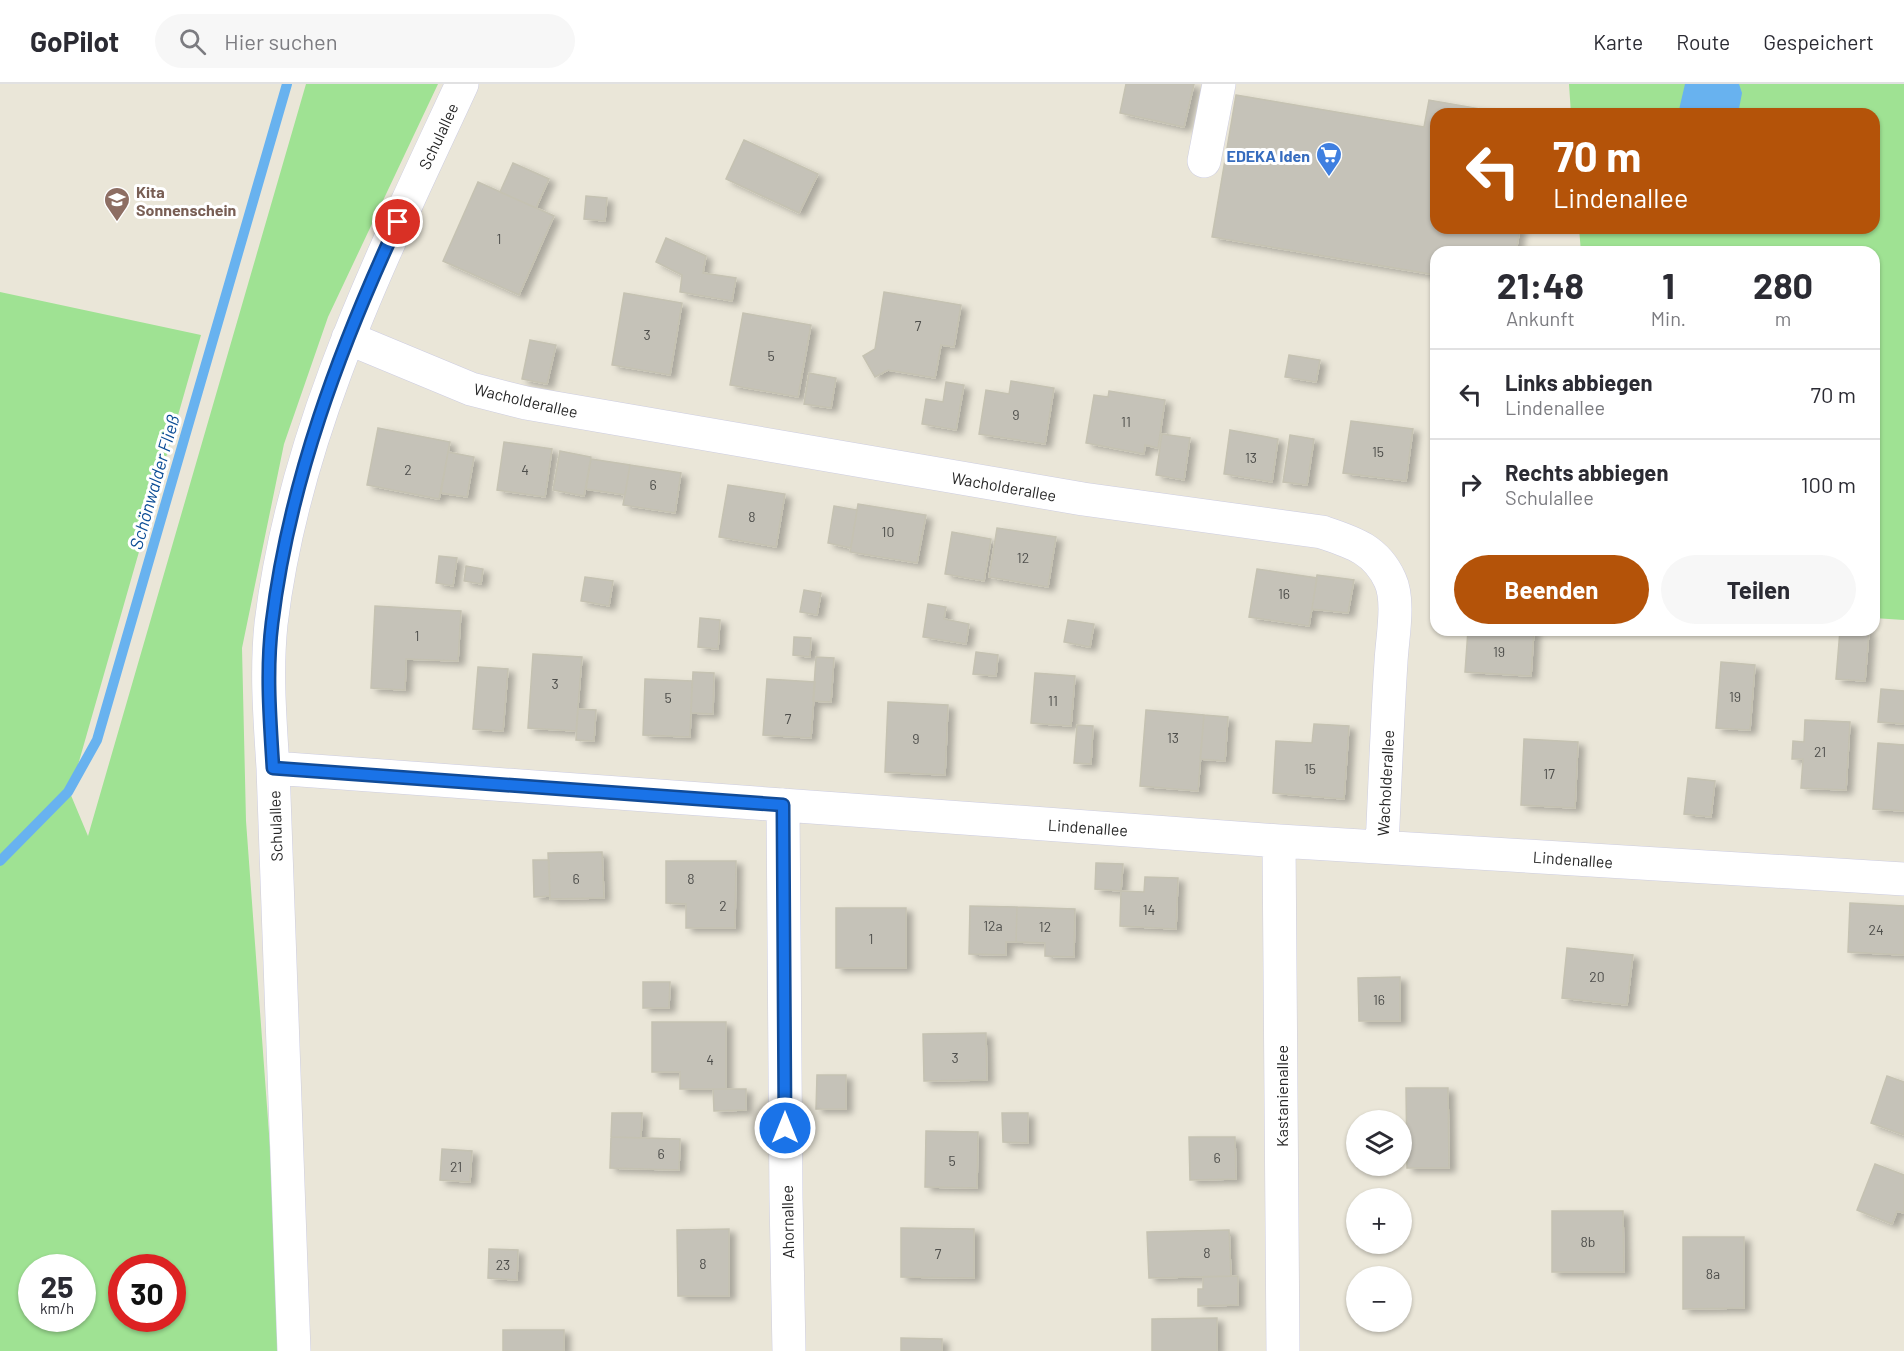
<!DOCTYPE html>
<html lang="de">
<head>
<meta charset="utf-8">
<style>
	:root { --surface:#fff; --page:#f7f7f7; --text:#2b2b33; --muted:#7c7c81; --line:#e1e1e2; --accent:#b45309 }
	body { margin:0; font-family:Barlow,sans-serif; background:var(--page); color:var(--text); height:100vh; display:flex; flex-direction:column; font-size:22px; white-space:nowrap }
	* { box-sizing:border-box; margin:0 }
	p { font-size:20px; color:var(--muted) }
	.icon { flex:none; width:33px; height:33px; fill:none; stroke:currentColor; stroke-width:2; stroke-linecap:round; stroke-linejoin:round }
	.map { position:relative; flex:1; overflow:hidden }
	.drawer { position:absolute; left:1430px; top:162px; width:450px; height:390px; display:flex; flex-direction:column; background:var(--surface); border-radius:18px; box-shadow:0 2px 4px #0004 }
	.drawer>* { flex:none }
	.top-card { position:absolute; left:1430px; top:24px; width:450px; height:126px; border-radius:18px; box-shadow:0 2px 4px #0004; background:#b45309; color:#fff; overflow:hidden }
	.fabs { position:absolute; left:1346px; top:1026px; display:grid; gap:12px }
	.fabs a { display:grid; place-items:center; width:66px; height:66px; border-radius:50%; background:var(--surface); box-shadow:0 2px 4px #0004; font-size:30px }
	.speed { position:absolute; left:18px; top:1170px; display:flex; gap:12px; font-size:30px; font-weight:700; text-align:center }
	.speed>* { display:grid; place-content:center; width:78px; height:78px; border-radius:50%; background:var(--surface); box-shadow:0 2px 4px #0004; line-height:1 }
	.speed small { font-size:15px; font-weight:400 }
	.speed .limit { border:9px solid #d22; background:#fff; color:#111 }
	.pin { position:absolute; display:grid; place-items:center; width:51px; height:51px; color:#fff; margin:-26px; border:3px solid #fff; border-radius:50%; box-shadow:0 2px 6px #0007 }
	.me { position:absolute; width:66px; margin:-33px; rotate:0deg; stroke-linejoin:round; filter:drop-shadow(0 0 4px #0008) }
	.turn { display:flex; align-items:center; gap:21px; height:126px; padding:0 24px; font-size:27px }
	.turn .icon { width:78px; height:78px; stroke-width:2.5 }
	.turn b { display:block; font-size:42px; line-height:51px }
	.eta { display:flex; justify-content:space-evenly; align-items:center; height:102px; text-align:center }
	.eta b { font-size:36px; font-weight:700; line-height:42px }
	.cta { display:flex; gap:12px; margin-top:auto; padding:12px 24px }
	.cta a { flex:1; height:69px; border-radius:36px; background:var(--accent); color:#fff; font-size:24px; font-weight:700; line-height:69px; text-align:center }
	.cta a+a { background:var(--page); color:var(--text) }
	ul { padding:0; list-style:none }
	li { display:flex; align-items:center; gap:18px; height:90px; padding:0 24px; border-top:2px solid var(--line) }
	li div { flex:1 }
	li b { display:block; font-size:22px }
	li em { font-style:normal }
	header { display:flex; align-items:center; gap:36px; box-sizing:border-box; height:84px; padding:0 30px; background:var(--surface); border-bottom:2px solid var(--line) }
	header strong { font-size:28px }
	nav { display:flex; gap:33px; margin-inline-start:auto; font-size:21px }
	.search { width:420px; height:54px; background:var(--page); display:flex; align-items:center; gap:15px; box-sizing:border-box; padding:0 21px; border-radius:33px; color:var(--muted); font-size:22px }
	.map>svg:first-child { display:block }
	.green { fill:#9fe293; fill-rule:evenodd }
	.water { fill:#68b2ef }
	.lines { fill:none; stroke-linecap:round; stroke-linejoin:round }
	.stream { stroke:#68b2ef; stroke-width:10 }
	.building { fill:#c5c2b8; stroke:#c5c2b2; stroke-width:1.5; filter:url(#shadow) }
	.minor-casing { stroke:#cdcde1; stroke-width:34 }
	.minor { stroke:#fff; stroke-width:33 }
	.route-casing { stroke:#114b97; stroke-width:15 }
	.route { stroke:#1a73e8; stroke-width:10 }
	.labels { text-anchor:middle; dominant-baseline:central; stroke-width:6; stroke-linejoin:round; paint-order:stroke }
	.number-label { font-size:14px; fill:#4e4e4b }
	.street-label { font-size:16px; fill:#272727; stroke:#fff }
	.shop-label { font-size:16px; font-weight:bold; fill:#366cbe; stroke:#fff; text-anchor:end }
	.education-label { font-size:16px; font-weight:bold; fill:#785e54; stroke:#fff; text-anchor:start }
	.water-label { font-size:18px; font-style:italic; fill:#0c4d96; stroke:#fff }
</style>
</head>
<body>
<header>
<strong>GoPilot</strong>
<div class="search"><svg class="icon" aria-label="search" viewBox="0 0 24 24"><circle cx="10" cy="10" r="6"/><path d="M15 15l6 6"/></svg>Hier suchen</div>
<nav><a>Karte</a><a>Route</a><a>Gespeichert</a></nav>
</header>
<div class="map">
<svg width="1904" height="1267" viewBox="0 0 1904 1267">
	<defs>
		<filter id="shadow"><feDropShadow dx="6" dy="4" stdDeviation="3" flood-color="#0004"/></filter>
	</defs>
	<rect width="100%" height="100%" fill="#eae6d8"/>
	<path class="green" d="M306,0H438L328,233L284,360L242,564L246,737L285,1267H0V208L201,251L70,709L88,752ZM32,1184H82V1234H32ZM122,1184H172V1234H122Z
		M1569,0H1904V536L1874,534V168H1581L1579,144H1874V30H1571Z"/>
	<path class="water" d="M1685,0H1739L1742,9L1738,30H1678Z"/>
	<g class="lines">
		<path class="stream" d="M0,777L68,708L97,656L287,0"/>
	</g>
	<path class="building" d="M1126,0H1194L1184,43L1120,29Z
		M1236,11L1424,43L1429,16L1509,30H1436V144H1520L1516,168H1436V191L1212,153Z
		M744,56L818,90L799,129L726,95Z
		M513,79L549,95L536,124L500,108Z
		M478,98L554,132L519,211L443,177Z
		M586,112L607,114L605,137L584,135Z
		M666,154L706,172L703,189L736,194L732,217L680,208L682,191L656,178Z
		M884,208L961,221L954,263L941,261L935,294L888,286L875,293L863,272L875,265Z
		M624,209L682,219L670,291L612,281Z
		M743,229L811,241L798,313L730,301Z
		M530,256L556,261L547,300L522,295Z
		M1289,271L1320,276L1316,298L1285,293Z
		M809,289L836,294L831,324L804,320Z
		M1011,297L1054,304L1045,360L979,350L986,306L1009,310Z
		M946,298L964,301L956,346L922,340L926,315L943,318Z
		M1109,307L1165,316L1158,364L1145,361L1144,370L1086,359L1094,311L1108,313Z
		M1351,337L1413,345L1406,397L1343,389Z
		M378,344L450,358L439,415L367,401Z
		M1230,346L1278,355L1272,398L1224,390Z
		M1162,350L1190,354L1184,396L1156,391Z
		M1290,351L1314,355L1307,401L1283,398Z
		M504,358L552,365L545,413L497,406Z
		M560,367L591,373L584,412L553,406Z
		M448,368L474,373L467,413L441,409Z
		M591,375L630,381L625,411L586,405Z
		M630,381L681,389L675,429L623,421Z
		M728,401L785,410L776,463L719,453Z
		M858,420L926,431L917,479L850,468Z
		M834,422L857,426L851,464L828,459Z
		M997,444L1056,453L1048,503L989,493Z
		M952,448L991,455L984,497L945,490Z
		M439,472L457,474L453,502L436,499Z
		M466,482L483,485L481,500L464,497Z
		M1257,485L1317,494L1309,542L1249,533Z
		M1317,491L1354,496L1348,529L1312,525Z
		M585,493L613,497L609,522L581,517Z
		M804,506L821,509L817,531L800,528Z
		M928,520L946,523L944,535L969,540L966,560L923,553Z
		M375,522L461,527L458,577L406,575L405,606L371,604Z
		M700,534L720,536L718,565L698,563Z
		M1068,536L1094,540L1090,563L1064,558Z
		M1468,546H1534L1531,592L1465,588Z
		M1840,546L1869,547L1865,597L1836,595Z
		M794,553L811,554L810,573L793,571Z
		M976,568L998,571L996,592L973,590Z
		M533,570L582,573L576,647L528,644Z
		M816,573L834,574L831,618L813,617Z
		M1721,578L1755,581L1750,646L1716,644Z
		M478,583L508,585L503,647L473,645Z
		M693,588L714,589L713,630L691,629Z
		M1035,589L1075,592L1071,642L1031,639Z
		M645,595L692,597L690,653L643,651Z
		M767,595L815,598L811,654L763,651Z
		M1881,605L1904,607V640L1878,638Z
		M888,618L948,621L945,691L885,688Z
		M578,625L596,626L594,657L576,656Z
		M1146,626L1204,631L1198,707L1140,702Z
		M1204,631L1228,633L1225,677L1200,675Z
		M1805,636L1850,638L1846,706L1801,704L1803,675H1792L1793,657L1804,658Z
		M1314,640L1349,642L1344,715L1273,709L1276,657L1312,659Z
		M1077,641L1093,642L1091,680L1074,679Z
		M1524,655L1578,658L1575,724L1521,721Z
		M1878,659L1904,661V727L1873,725Z
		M1688,694L1715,697L1711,733L1684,730Z
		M602,768L604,814L550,815L548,769Z
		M533,776H549L550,812L534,813Z
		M666,777H736L735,844H686V820L666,819Z
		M1096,779L1123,780L1121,807L1095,805Z
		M1145,793L1178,794L1176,845L1120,842L1121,807L1144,808Z
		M1850,819L1904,822V871L1848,868Z
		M970,822L1017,823L1016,858H1006V871L969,870Z
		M1017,823L1075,825L1074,873L1045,872V859L1016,858Z
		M836,824H906V884H836Z
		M1567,864L1633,871L1627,921L1562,914Z
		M1400,893V937H1359L1358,894Z
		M643,898H670L669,924H643Z
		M652,938H726V1005H680V988H652Z
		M986,949L987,996L924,997L923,950Z
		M817,991H846V1025H816Z
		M1887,992L1904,998V1051L1871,1039Z
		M1406,1004H1448L1449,1084H1407Z
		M713,1005H746V1026L714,1027Z
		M612,1029H642L641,1054L611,1053Z
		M1002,1029H1028V1059L1003,1058Z
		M926,1047L978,1048L977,1104L925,1103Z
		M611,1053L680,1055L679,1086L610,1084Z
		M1189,1053H1235L1236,1095L1190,1096Z
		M442,1065L472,1067L470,1098L440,1096Z
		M1875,1080L1904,1091V1129L1897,1127L1892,1140L1857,1126Z
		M1552,1127H1623L1624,1188H1552Z
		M901,1144L974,1145V1194L901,1193Z
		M729,1145V1212H678L677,1146Z
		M1229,1146L1231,1192L1149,1194L1147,1148Z
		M1683,1153H1744V1224L1683,1225Z
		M489,1165L518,1166L517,1196L488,1194Z
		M1238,1192V1221L1198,1222V1205H1203V1193Z
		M1217,1234V1267H1152V1235Z
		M503,1246H564V1267H503Z
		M901,1254L942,1255V1267H901Z"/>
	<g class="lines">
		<defs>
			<path id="minor" d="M1204,77L1219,0
				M348,254L471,305L526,319L1083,415L1322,448C1352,458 1376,465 1390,496C1400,517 1392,555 1391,578C1387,639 1385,701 1382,762
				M273,684L1279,757L1904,795
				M783,721L786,1114L789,1267
				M1279,757L1283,1267
				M294,1267L273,684C270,636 266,588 271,540C294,347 382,173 462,0"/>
		</defs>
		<use href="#minor" class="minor-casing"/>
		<use href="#minor" class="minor"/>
	</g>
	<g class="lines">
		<defs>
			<path id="route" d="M398,138C339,265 289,399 272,539C266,587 270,636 273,684L783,721L785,1044"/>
		</defs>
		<use href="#route" class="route-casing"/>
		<use href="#route" class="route"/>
	</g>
	<defs>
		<symbol id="supermarket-pin" viewBox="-11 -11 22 30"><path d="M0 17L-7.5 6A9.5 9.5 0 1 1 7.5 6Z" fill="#3f7fe0" stroke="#fff"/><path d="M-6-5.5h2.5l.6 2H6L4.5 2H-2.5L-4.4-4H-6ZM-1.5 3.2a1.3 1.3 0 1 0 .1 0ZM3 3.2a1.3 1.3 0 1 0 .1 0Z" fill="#fff"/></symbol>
		<symbol id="school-pin" viewBox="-11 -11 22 30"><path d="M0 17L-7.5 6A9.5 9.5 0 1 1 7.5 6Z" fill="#8d6e63" stroke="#fff"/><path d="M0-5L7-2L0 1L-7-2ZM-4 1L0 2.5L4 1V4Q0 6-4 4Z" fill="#fff"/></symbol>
	</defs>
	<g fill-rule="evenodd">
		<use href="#supermarket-pin" x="1314" y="56" width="30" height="40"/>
		<use href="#school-pin" x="102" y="101" width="30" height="40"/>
	</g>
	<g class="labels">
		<g class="number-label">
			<text x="499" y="154">1</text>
			<text x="918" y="241">7</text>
			<text x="647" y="250">3</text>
			<text x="771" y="271">5</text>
			<text x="1016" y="330">9</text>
			<text x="1126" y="337">11</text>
			<text x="1378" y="367">15</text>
			<text x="1251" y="373">13</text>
			<text x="408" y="385">2</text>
			<text x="525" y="385">4</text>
			<text x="653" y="400">6</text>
			<text x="752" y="432">8</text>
			<text x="888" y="447">10</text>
			<text x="1023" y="473">12</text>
			<text x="1284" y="509">16</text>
			<text x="417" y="551">1</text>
			<text x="1499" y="567">19</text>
			<text x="555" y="599">3</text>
			<text x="1735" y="612">19</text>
			<text x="668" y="613">5</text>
			<text x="1053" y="616">11</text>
			<text x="788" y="634">7</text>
			<text x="1173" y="653">13</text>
			<text x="916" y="654">9</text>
			<text x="1820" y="667">21</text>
			<text x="1310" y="684">15</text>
			<text x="1549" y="689">17</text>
			<text x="576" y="794">6</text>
			<text x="691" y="794">8</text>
			<text x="723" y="821">2</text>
			<text x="1149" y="825">14</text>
			<text x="993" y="841">12a</text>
			<text x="1045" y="842">12</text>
			<text x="1876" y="845">24</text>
			<text x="871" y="854">1</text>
			<text x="1597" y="892">20</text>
			<text x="1379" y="915">16</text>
			<text x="955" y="973">3</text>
			<text x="710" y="975">4</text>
			<text x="661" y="1069">6</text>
			<text x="1217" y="1073">6</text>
			<text x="952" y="1076">5</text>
			<text x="456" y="1082">21</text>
			<text x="1588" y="1157">8b</text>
			<text x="1207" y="1168">8</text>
			<text x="938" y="1169">7</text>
			<text x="703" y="1179">8</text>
			<text x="503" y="1180">23</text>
			<text x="1713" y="1189">8a</text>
		</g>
		<g class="street-label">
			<text transform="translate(438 52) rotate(-65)">Schulallee</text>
			<text transform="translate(526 316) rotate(13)">Wacholderallee</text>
			<text transform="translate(1004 402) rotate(10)">Wacholderallee</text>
			<text transform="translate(1385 699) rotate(-87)">Wacholderallee</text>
			<text transform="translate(275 742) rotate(-92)">Schulallee</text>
			<text transform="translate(1088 743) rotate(4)">Lindenallee</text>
			<text transform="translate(1573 775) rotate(4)">Lindenallee</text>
			<text transform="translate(1281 1012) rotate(-90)">Kastanienallee</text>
			<text transform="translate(787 1138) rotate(-91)">Ahornallee</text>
		</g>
		<g class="shop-label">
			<text x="1310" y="71">EDEKA Iden</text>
		</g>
		<g class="education-label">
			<text x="136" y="107">Kita<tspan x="136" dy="18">Sonnenschein</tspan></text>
		</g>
		<g class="water-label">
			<text transform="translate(154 398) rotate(-74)">Schönwalder Fließ</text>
		</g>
	</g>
</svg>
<div class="fabs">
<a><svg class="icon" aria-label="layers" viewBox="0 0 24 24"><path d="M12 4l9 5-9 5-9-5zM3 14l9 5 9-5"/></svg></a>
<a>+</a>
<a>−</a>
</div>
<div class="speed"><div>25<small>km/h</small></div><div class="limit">30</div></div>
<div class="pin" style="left:398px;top:138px;background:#d93025"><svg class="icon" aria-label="arrive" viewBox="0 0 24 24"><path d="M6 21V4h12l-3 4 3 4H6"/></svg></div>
<svg class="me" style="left:785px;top:1044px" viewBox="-20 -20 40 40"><circle r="17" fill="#1a73e8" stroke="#fff" stroke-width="3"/><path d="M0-11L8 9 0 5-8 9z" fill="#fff"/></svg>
<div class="top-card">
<div class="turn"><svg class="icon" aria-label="left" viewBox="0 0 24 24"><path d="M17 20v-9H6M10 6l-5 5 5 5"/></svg><div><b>70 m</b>Lindenallee</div></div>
</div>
<section class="drawer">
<div class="eta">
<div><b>21:48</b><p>Ankunft</p></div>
<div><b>1</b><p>Min.</p></div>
<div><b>280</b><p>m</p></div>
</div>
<ul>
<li><svg class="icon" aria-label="left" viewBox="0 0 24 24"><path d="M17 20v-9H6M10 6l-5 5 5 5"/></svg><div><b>Links abbiegen</b><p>Lindenallee</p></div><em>70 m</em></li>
<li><svg class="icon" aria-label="right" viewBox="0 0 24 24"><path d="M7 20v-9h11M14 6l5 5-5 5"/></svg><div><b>Rechts abbiegen</b><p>Schulallee</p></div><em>100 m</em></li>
</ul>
<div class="cta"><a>Beenden</a><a>Teilen</a></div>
</section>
</div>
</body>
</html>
